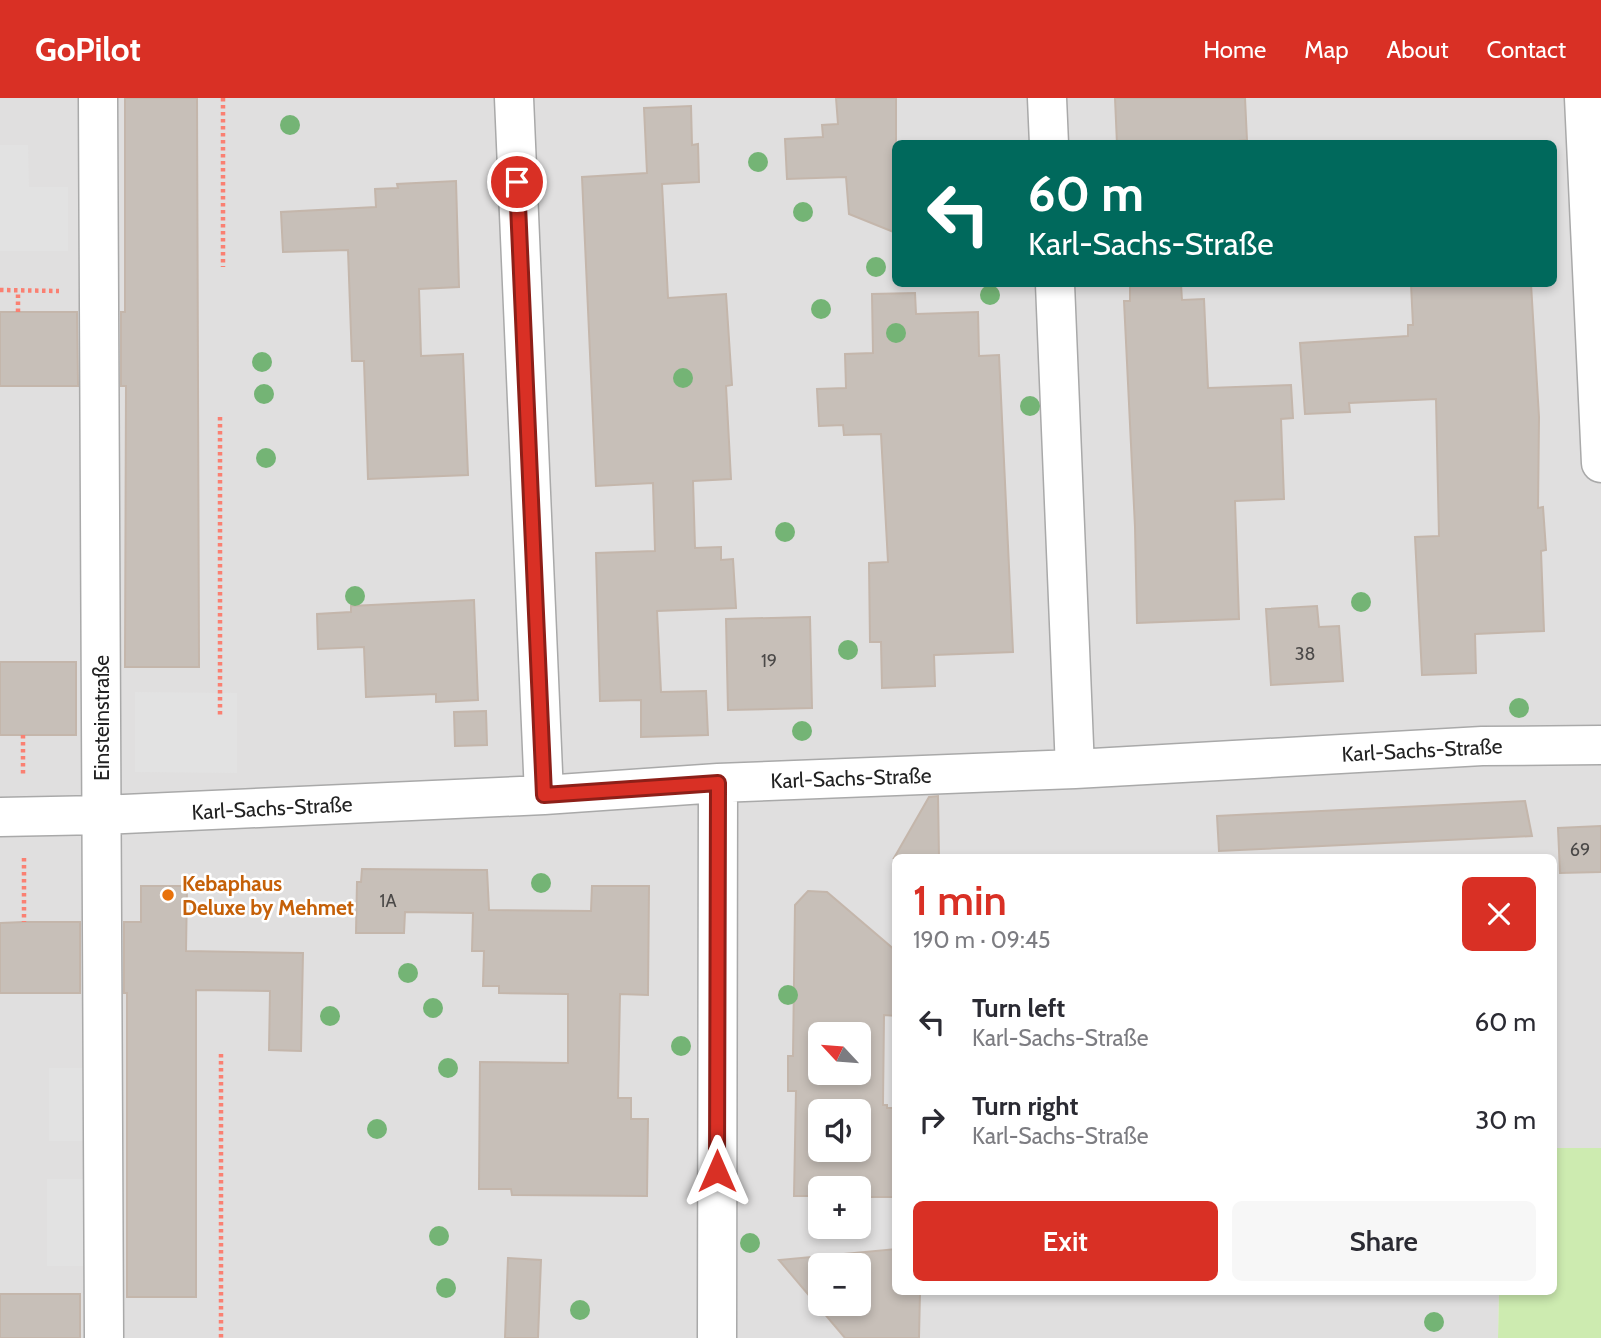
<!DOCTYPE html>
<html lang="en">
<head>
<meta charset="utf-8">
<style>
	:root { --surface:#fff; --page:#f7f7f7; --text:#2b2b33; --muted:#7c7c81; --accent:#d93025 }
	body { margin:0; font-family:Cabin,sans-serif; background:var(--page); color:var(--text); height:100vh; display:flex; flex-direction:column; font-size:26px; white-space:nowrap }
	* { box-sizing:border-box; margin:0 }
	p { font-size:23px; color:var(--muted) }
	.icon { flex:none; width:38px; height:38px; fill:none; stroke:currentColor; stroke-width:2; stroke-linecap:round; stroke-linejoin:round }
	.map { position:relative; flex:1; overflow:hidden }
	.details { position:absolute; left:892px; top:756px; width:665px; height:441px; display:flex; flex-direction:column; background:var(--surface); border-radius:10px; box-shadow:0 4px 10px #0003 }
	.details>* { flex:none }
	.banner { position:absolute; left:892px; top:42px; width:665px; height:147px; border-radius:10px; box-shadow:0 4px 10px #0003; background:#00695c; color:#fff; overflow:hidden }
	.needle { width:46px; rotate:296deg }
	.controls { position:absolute; left:808px; top:924px; display:grid; gap:14px }
	.controls a { display:grid; place-items:center; width:63px; height:63px; border-radius:10px; background:var(--surface); box-shadow:0 4px 10px #0003; font-size:35px }
	.pin { position:absolute; display:grid; place-items:center; width:60px; height:60px; color:#fff; margin:-30px; border:4px solid #fff; border-radius:50%; box-shadow:0 2px 7px #0007 }
	.me { position:absolute; width:77px; margin:-38px; rotate:0deg; stroke-linejoin:round; filter:drop-shadow(0 0 5px #0008) }
	.turn { display:flex; align-items:center; gap:24px; height:147px; padding:0 21px; font-size:32px }
	.turn .icon { width:91px; height:91px; stroke-width:2.5 }
	.turn b { display:block; font-size:49px; line-height:60px }
	.round { display:grid; place-items:center; flex:none; width:74px; height:74px; border-radius:10px; background:var(--page) }
	.overview { display:flex; align-items:center; justify-content:space-between; height:119px; padding:0 21px }
	h1 { font-size:42px; font-weight:600; line-height:52px; color:var(--accent) }
	.button { display:flex; gap:14px; margin-top:auto; padding:14px 21px }
	.button a { flex:1; height:80px; border-radius:10px; background:var(--accent); color:#fff; font-size:28px; font-weight:600; line-height:80px; text-align:center }
	.button a+a { background:var(--page); color:var(--text) }
	ul { padding:0; list-style:none }
	li { display:flex; align-items:center; gap:21px; height:98px; padding:0 21px }
	li div { flex:1 }
	li b { display:block; font-size:26px }
	li em { font-style:normal }
	header { display:flex; align-items:center; gap:42px; box-sizing:border-box; height:98px; padding:0 35px; background:var(--accent); color:#fff }
	header strong { font-size:33px }
	nav { display:flex; gap:38px; margin-inline-start:auto; font-size:24px }
	.map>svg:first-child { display:block }
	.residential { fill:#e0dfdf; fill-rule:evenodd }
	.grass { fill:#cdebb0 }
	.parking { fill:#e2e2e2 }
	.building { fill:#c7bfb8; stroke:#c4b6ab; stroke-width:2; fill-rule:evenodd }
	.lines { fill:none; stroke-linecap:round; stroke-linejoin:round }
	.minor-casing { stroke:#a9a9a9; stroke-width:41 }
	.path { stroke:#fa8072; stroke-width:4.5; stroke-dasharray:3.5 3.5; stroke-linecap:butt }
	.minor { stroke:#fff; stroke-width:38 }
	.tree { fill:#74b475 }
	.route-casing { stroke:#8d1f18; stroke-width:18 }
	.route { stroke:#d93025; stroke-width:12 }
	.food-dot { fill:#e8710a; stroke:#fff; stroke-width:2.5 }
	.labels { text-anchor:middle; dominant-baseline:central; stroke-width:5; stroke-linejoin:round; paint-order:stroke }
	.number-label { font-size:18px; fill:#4b4948 }
	.street-label { font-size:21px; fill:#222; stroke:#fff }
	.food-label { font-size:21px; font-weight:bold; fill:#c56008; stroke:#fff; text-anchor:start }
</style>
</head>
<body>
<header>
<strong>GoPilot</strong>
<nav><a>Home</a><a>Map</a><a>About</a><a>Contact</a></nav>
</header>
<div class="map">
<svg width="1601" height="1240" viewBox="0 0 1601 1240">
	<rect width="100%" height="100%" fill="#f2efe9"/>
	<path class="residential" d="M0,0H1601V1050H1554V760H896V1194H1499L1498,1240H0ZM896,46H1554V186H896ZM821,936H859V975H821ZM821,1013H859V1052H821ZM821,1090H859V1129H821ZM821,1167H859V1206H821Z"/>
	<path class="grass" d="M1554,1050H1601V1240H1498L1499,1194H1554Z"/>
	<path class="parking" d="M0,47H28L29,89H68V153H0Z
		M135,594L237,595V675L135,674Z
		M49,970H103V1043H49Z
		M47,1081H103L104,1168H47Z"/>
	<path class="building" d="M125,0H197L199,569H125L126,288H121V214H125Z
		M836,0H896V135L849,116L846,79L787,81L785,41L823,39L822,27L838,26Z
		M1115,0H1245L1247,42L1208,46H1117Z
		M691,8L692,47L698,46L699,84L662,86L668,200L726,196L732,287L726,288L731,381L693,383L695,450L721,449V462L733,461L736,510L657,513L661,594L706,593L708,637L641,639V602L600,603L596,455L655,453L653,385L596,388L582,79L647,75L644,10Z
		M456,83L459,189L419,191L421,258L463,256L468,377L368,381L364,263H352L348,152L283,154L281,114L376,109L375,91L398,90L397,86Z
		M1130,186H1181L1182,202L1204,201L1208,290L1291,287L1293,320L1281,321L1284,401L1235,403L1239,521L1137,525L1135,429L1124,203H1130Z
		M1411,186H1531L1539,319L1538,410L1543,409L1546,452L1541,453L1544,533L1475,536L1476,575L1422,577L1415,439L1439,438L1436,301L1349,305L1350,314L1305,316L1300,245L1408,238V227H1413Z
		M915,195L916,216L978,214L979,258L999,257L1013,554L934,557L935,588L882,590L881,544H870L869,465L888,464L881,336L844,337L843,327L819,328L817,291L846,290L845,256L873,255L872,196Z
		M0,214H77L78,288H0Z
		M474,502L478,602L436,604V596L366,599L364,549L318,551L317,516L351,514V508Z
		M1317,508L1319,529L1339,528L1343,583L1271,587L1266,511Z
		M810,519L812,610L728,612L726,521Z
		M0,564H76V637H0Z
		M486,613L487,647L455,648L454,614Z
		M938,698L939,760H894L929,699Z
		M1525,703L1532,738L1219,753L1217,718Z
		M1601,728V774L1560,775L1558,730Z
		M362,771L487,772L489,812L591,813L592,788H649L648,897L620,896L618,1000H631V1021H648L647,1098L512,1097L511,1091H479L480,964L568,965V896L499,895V888H483L484,853H472L473,815L405,814L404,835H356L357,784H361Z
		M141,788H187L186,853L303,855L301,953L269,952L270,893L196,892V1199H127V895H124V824H141Z
		M808,793L827,794L896,853V918L884,917L883,1007H887V1010H896V1099H859V1090H821V1098H794L796,993H788V958H793L795,807ZM821,936H859V975H821ZM821,1013H859V1052H821Z
		M24,824H80V895H0V825Z
		M896,1151V1194H920L919,1240H845L779,1162ZM821,1167H859V1206H821Z
		M508,1160L541,1162L538,1240H505Z
		M0,1196H80V1240H0Z"/>
	<g class="lines">
		<defs>
			<path id="minor" d="M98,0L104,1240
				M514,0L544,697
				M1047,0L1049,46
				M1584,0L1601,365
				M1055,186L1075,671
				M0,719L102,717L544,697L718,685L1075,671L1482,648L1601,647
				M717,1240L718,685"/>
		</defs>
		<use href="#minor" class="minor-casing"/>
		<path class="path" d="M223,0V169
			M0,192L59,193
			M18,214V193
			M220,319V620
			M23,637V678
			M24,760V824
			M221,956V1240"/>
		<use href="#minor" class="minor"/>
	</g>
	<g class="tree">
		<circle cx="290" cy="27" r="10"/>
		<circle cx="758" cy="64" r="10"/>
		<circle cx="803" cy="114" r="10"/>
		<circle cx="876" cy="169" r="10"/>
		<circle cx="990" cy="197" r="10"/>
		<circle cx="821" cy="211" r="10"/>
		<circle cx="896" cy="235" r="10"/>
		<circle cx="262" cy="264" r="10"/>
		<circle cx="683" cy="280" r="10"/>
		<circle cx="264" cy="296" r="10"/>
		<circle cx="1030" cy="308" r="10"/>
		<circle cx="266" cy="360" r="10"/>
		<circle cx="785" cy="434" r="10"/>
		<circle cx="355" cy="498" r="10"/>
		<circle cx="1361" cy="504" r="10"/>
		<circle cx="848" cy="552" r="10"/>
		<circle cx="1519" cy="610" r="10"/>
		<circle cx="802" cy="633" r="10"/>
		<circle cx="541" cy="785" r="10"/>
		<circle cx="408" cy="875" r="10"/>
		<circle cx="788" cy="897" r="10"/>
		<circle cx="433" cy="910" r="10"/>
		<circle cx="330" cy="918" r="10"/>
		<circle cx="681" cy="948" r="10"/>
		<circle cx="448" cy="970" r="10"/>
		<circle cx="377" cy="1031" r="10"/>
		<circle cx="439" cy="1138" r="10"/>
		<circle cx="750" cy="1145" r="10"/>
		<circle cx="446" cy="1190" r="10"/>
		<circle cx="580" cy="1212" r="10"/>
		<circle cx="1434" cy="1224" r="10"/>
	</g>
	<g class="lines">
		<defs>
			<path id="route" d="M517,84L544,697L718,685L717,1073"/>
		</defs>
		<use href="#route" class="route-casing"/>
		<use href="#route" class="route"/>
	</g>
	<circle class="food-dot" cx="168" cy="797" r="7"/>
	<g class="labels">
		<g class="number-label">
			<text x="1305" y="556">38</text>
			<text x="769" y="563">19</text>
			<text x="1580" y="752">69</text>
			<text x="388" y="803">1A</text>
		</g>
		<g class="street-label">
			<text transform="translate(101 620) rotate(-90)">Einsteinstraße</text>
			<text transform="translate(1422 652) rotate(-3)">Karl-Sachs-Straße</text>
			<text transform="translate(851 680) rotate(-2)">Karl-Sachs-Straße</text>
			<text transform="translate(272 710) rotate(-3)">Karl-Sachs-Straße</text>
		</g>
		<g class="food-label">
			<text x="182" y="785">Kebaphaus<tspan x="182" dy="24">Deluxe by Mehmet</tspan></text>
		</g>
	</g>
</svg>
<div class="controls">
<a><svg class="needle" viewBox="-14 -14 28 28"><path d="M0-13l5 13h-10z" fill="#e53935"/><path d="M0 13l5-13h-10z" fill="#7c7c81"/></svg></a>
<a><svg class="icon" aria-label="sound" viewBox="0 0 24 24"><path d="M4 9h4l5-4v14l-5-4H4zM17 9q2 3 0 6"/></svg></a>
<a>+</a>
<a>−</a>
</div>
<div class="pin" style="left:517px;top:84px;background:#d93025"><svg class="icon" aria-label="arrive" viewBox="0 0 24 24"><path d="M6 21V4h12l-3 4 3 4H6"/></svg></div>
<svg class="me" style="left:717px;top:1073px" viewBox="-20 -20 40 40"><path d="M0-17L14 15 0 8-14 15z" fill="#d93025" stroke="#fff" stroke-width="4"/></svg>
<div class="banner">
<div class="turn"><svg class="icon" aria-label="left" viewBox="0 0 24 24"><path d="M17 20v-9H6M10 6l-5 5 5 5"/></svg><div><b>60 m</b>Karl-Sachs-Straße</div></div>
</div>
<section class="details">
<div class="overview"><div><h1>1 min</h1><p>190 m · 09:45</p></div><a class="round" style="background:#d93025;color:#fff"><svg class="icon" aria-label="close" viewBox="0 0 24 24"><path d="M6 6l12 12M18 6L6 18"/></svg></a></div>
<ul>
<li><svg class="icon" aria-label="left" viewBox="0 0 24 24"><path d="M17 20v-9H6M10 6l-5 5 5 5"/></svg><div><b>Turn left</b><p>Karl-Sachs-Straße</p></div><em>60 m</em></li>
<li><svg class="icon" aria-label="right" viewBox="0 0 24 24"><path d="M7 20v-9h11M14 6l5 5-5 5"/></svg><div><b>Turn right</b><p>Karl-Sachs-Straße</p></div><em>30 m</em></li>
</ul>
<div class="button"><a>Exit</a><a>Share</a></div>
</section>
</div>
</body>
</html>
